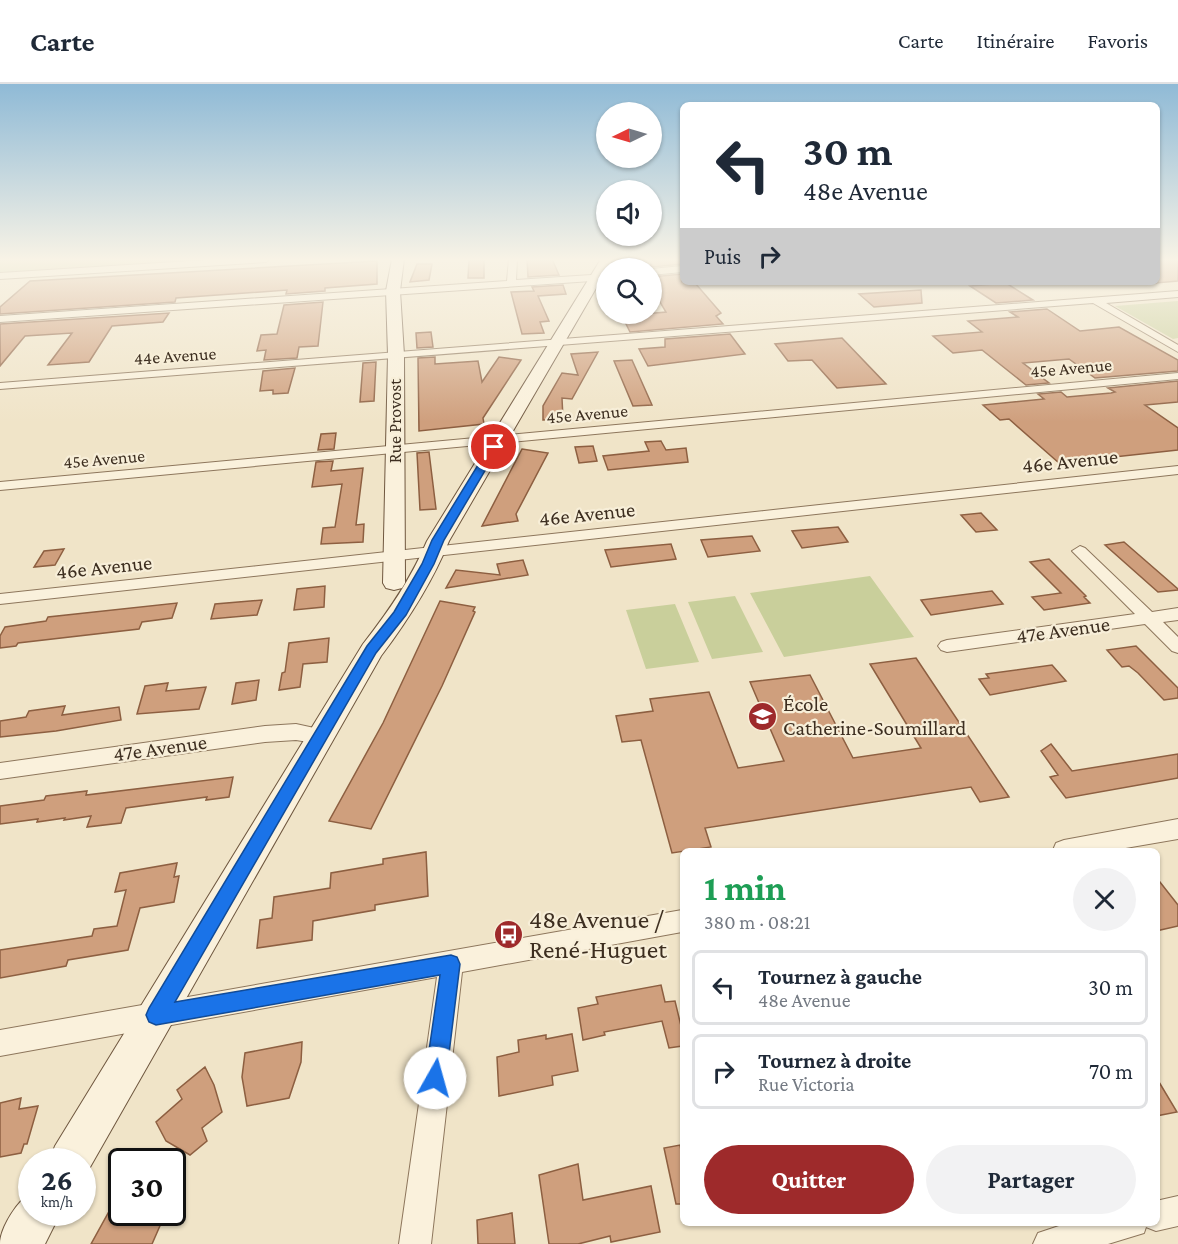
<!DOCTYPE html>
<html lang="fr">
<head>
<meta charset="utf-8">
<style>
	:root { --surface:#fff; --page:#f2f2f3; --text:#1f2937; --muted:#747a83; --line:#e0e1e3; --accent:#9e2a2b }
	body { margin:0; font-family:"Crimson Pro",serif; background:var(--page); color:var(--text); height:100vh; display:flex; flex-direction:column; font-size:22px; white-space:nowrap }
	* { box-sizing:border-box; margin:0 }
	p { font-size:20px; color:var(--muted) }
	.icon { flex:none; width:33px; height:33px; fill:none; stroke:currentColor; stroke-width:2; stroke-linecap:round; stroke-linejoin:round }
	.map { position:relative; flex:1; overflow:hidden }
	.details { position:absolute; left:680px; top:764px; width:480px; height:378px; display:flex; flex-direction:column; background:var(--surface); border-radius:9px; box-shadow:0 2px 4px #0004 }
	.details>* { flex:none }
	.guide { position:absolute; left:680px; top:18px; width:480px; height:183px; border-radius:9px; box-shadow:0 2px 4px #0004; background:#fff; color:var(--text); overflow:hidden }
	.needle { width:39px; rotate:265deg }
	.buttons { position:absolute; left:596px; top:18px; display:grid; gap:12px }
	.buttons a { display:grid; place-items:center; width:66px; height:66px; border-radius:50%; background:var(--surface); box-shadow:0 2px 4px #0004; font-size:30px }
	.speed { position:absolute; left:18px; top:1064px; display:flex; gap:12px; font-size:30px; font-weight:700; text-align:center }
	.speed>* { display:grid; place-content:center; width:78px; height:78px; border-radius:50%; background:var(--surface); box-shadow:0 2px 4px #0004; line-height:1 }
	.speed small { font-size:15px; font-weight:400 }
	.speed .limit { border:3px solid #111; border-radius:9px; background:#fff; color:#111 }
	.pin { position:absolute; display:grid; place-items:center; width:51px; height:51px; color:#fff; margin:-26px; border:3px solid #fff; border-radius:50%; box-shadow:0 2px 6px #0007 }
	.me { position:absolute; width:66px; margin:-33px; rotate:7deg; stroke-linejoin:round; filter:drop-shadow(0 0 4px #0008) }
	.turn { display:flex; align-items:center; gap:21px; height:126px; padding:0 24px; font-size:27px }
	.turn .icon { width:78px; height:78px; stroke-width:2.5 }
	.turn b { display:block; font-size:42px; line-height:51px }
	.then { display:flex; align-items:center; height:57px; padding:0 24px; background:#0003; gap:12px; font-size:22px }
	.round { display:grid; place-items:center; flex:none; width:63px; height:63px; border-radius:32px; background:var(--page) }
	.summary { display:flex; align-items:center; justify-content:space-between; height:102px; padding:0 24px }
	h1 { font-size:36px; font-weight:700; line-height:45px; color:#1e9e55 }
	.button { display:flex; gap:12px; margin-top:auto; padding:12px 24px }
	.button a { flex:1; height:69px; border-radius:36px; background:var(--accent); color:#fff; font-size:24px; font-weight:700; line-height:69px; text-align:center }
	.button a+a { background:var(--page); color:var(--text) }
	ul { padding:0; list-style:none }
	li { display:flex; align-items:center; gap:18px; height:75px; margin:0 12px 9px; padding:0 12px; border:3px solid var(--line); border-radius:9px }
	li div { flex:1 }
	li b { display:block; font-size:22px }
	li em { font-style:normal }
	header { display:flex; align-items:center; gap:36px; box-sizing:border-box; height:84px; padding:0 30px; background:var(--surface); border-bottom:2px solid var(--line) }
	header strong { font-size:28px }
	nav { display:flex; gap:33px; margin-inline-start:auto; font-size:21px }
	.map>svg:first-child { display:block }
	.green { fill:#c9cf9b }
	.building { fill:#cf9f7d; stroke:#8d5f41; stroke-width:1.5 }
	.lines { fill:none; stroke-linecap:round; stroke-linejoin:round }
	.street-casing { stroke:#8d765c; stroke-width:2 }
	.secondary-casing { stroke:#6f573f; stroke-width:2 }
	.street { fill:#faf1dc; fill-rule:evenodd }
	.secondary { fill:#faf1dc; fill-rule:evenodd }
	.route { fill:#1a73e8; stroke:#114b97; stroke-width:1.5 }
	.labels { text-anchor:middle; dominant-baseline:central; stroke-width:4.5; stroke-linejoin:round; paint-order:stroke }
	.far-street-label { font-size:18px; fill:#3d2e20; stroke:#f7eed8 }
	.street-label { font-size:21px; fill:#3d2e20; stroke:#f7eed8 }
	.poi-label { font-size:21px; fill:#3d2e20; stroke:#f7eed8; text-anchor:start }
	.near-poi-label { font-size:26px; fill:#3d2e20; stroke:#f7eed8; text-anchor:start }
</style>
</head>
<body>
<header>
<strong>Carte</strong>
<nav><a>Carte</a><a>Itinéraire</a><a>Favoris</a></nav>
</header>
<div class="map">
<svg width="1178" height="1160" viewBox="0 0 1178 1160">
	<rect width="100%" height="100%" fill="#f0e4c8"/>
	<path class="green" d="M0,175H261L0,192Z
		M1178,217V254L1173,255L1115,222Z
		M870,492L914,553L784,573L750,509Z
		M735,512L763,568L712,575L688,518Z
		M675,520L699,578L646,585L626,526Z"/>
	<path class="building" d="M484,175V194H468L469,176Z
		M527,175H552L559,191L528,193Z
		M651,175H682V180L651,183Z
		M1178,175V197L1156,199V177Z
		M377,177V200L325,204V207L286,210L287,206L176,214L175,218L0,230V223L30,197Z
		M417,180H432L429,196L410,198Z
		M682,190V198L695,199L721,229L716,232L723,240L630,248L622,232L666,228L651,203V193Z
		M1006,199L1033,216L996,219L970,202Z
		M563,201L566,210L538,212L549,237L540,238L544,249L522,250L511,208L534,207L532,203Z
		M921,206L922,219L874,223L859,210Z
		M323,218L318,262L299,263L297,274L264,276L266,266L257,267L261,251L277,250L284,221Z
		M1047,225L1080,247L1119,243L1178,276V287L1095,294L1069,275L1023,279L1049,299L1026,301L982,266L953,269L933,252L982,248L968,237L1018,233L1010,228Z
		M169,229L163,238L112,242L89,278L48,281L72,249L25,252L0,282V240Z
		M431,248L433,263L417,264L416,249Z
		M730,250L745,270L648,282L639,265L665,263V255Z
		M842,254L886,300L837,304L812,276L788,277L775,260Z
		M598,268L572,315L562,314L563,335L543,336V322L562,289L578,291L571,270Z
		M435,273V280L478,277L482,298L499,273L521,276L483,334L484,340L419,347L418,274Z
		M632,276L652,321L633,322L614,277Z
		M376,278L374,317L360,318L363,279Z
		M295,284L288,309L273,310V306L260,307L263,287Z
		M1178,297V318L1145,321L1178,344V366L1059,379L1009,335L1000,336L983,321L1044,315L1038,310L1061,308L1067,313L1111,309L1115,308L1108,304Z
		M336,349L334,365L318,366L321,350Z
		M661,357L666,366L686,364L688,378L608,386L603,372L649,367L645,358Z
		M593,362L597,377L579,379L575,363Z
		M522,365L548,369L516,430L518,437L482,442Z
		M429,368L436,425L420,426L417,369Z
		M333,377L331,387L363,384L356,441L364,440L363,458L321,460L323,444L335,443L342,400L312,403L316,378Z
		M981,429L997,446L976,448L961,431Z
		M838,443L848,458L802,464L792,447Z
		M752,452L760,467L708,473L701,456Z
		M1124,458L1178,505V506L1158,508L1105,461Z
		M671,460L676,475L611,483L605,466Z
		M64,465L55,481L34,483L44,467Z
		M1049,475L1086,512L1084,513L1090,519L1044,526L1032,513L1061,509L1030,478Z
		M523,476L528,491L446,504L456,486L500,491L497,480Z
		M325,502L324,523L294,526L297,505Z
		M992,507L1003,520L931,531L921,516Z
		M262,516L257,531L211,535L215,520Z
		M440,517L475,523L473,527L475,528L442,602L371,745L329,737L383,639Z
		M177,519L172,534L142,538L139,545L18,559L16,562L0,564V552L5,543L46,537L48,533Z
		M329,554L327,578L303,580L300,603L279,606L282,589L285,588L289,559Z
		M1136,562L1178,604V614L1164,616L1138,589L1129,582L1122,583L1107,566Z
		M916,574L1009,713L980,718L971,703L705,744L711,763L672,769L641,656L622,658L616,632L653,627L650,615L709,608L738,684L784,677L750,598L810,591L853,674L921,664L870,580Z
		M1052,581L1066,597L990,611L979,595L989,594L986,590Z
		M259,596L256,616L232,620L236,599Z
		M168,599L166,607L206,603L199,625L137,630L145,602Z
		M65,622L62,631L119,623L121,636L56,647L0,653V637L26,633L29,627Z
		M1051,660L1072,687L1178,670V694L1066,714L1050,693L1058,691L1041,667Z
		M233,693L229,713L206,716L207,713L126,724L121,739L87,743L91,732L64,736L65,734L37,738L38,735L0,740V722L44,716L46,712L87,707L86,711Z
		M426,768L428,812L375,821V826L313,837L312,856L257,864L260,836L272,834L274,813L330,804L331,789L383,780V775Z
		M177,779L174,793L179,792L174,818L140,824L128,866L68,876L66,882L0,894V866L92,852L94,845L117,842L126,806L115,808L120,789Z
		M1156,793L1178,821V842L1156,847Z
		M661,901L665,918L675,917L682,946V962L669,964L662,937L604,948L605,951L583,956L578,924L598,920L596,913Z
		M572,950L578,987L552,992L553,1001L499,1012L497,973L519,968L518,956L546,951V955Z
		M302,958L301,978L289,1014L247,1022L242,993L245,969Z
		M205,983L214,1001L222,1028L202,1044L207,1057L190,1071L166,1057L156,1038L182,1015L177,1006Z
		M1156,993L1177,1028L1156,1032Z
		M21,1014L19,1025L38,1022L27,1060H24L21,1069L0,1073V1019Z
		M680,1061L682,1071V1120H676L664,1064Z
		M578,1080L583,1116L651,1102L660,1148L611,1158L610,1152L578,1160H549L539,1091Z
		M122,1104V1128H166L152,1160H91Z
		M512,1129L515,1160H478L477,1136Z"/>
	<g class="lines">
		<defs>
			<path id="street" d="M223,175H270L266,178L0,195V189Z
				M509,175H517L516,196L606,190V196L0,238V232L507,197Z
				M682,182V188L651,191V185Z
				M1178,207V213L1106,219L1178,261V268L1093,219L0,305V299Z
				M1178,289V295L0,406V398Z
				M1178,382V390L0,520V510Z
				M1080,462L1085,464L1152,528L1178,524V536L1163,538L1178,553V569L1172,567L1145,540L947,568L941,566L938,562L941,558L947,556L1135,530L1072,467Z
				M296,640L328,647L331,652L328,657L321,660L296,656L265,658L0,695V679L265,642Z
				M1178,735V755L1114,766H1053L1056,759L1064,756Z
				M682,826V848L462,888L431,1160H399L437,893L0,972V946Z
				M1178,1112V1142L1156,1147L1146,1143L1144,1149L1108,1160H1033L1038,1149L1071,1138H1156V1117Z"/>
			<path id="secondary" d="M392,175H404L400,207L404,271L405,499L402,504L394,506L386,504L383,499L388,271L386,207Z
				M601,175H613L449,457C432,499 408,536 381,572L85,1092L82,1093V1077H49L55,1062L363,560C389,527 411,495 427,457Z
				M32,1109V1128H61L45,1160H0C0,1144 18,1115 32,1109Z"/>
		</defs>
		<use href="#street" class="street-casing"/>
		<use href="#secondary" class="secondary-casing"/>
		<use href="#street" class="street"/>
		<use href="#secondary" class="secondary"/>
	</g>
	<linearGradient id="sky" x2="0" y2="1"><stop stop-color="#8fbad6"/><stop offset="0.52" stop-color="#f8f3e6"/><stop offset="1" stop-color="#f8f3e6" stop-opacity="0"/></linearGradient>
	<rect width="1178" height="338" fill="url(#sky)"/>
	<path class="route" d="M494,360L499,363L444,456L434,480L406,531L376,569L175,918L451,871L457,873L460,880L446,994L443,1002L435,1005L428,1002L425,994L440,891L156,941L149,938L146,931L149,924L367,562L394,528L422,480L432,456L489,363Z"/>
	<defs>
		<symbol id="school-disc" viewBox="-11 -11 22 22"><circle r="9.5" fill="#9e2a2b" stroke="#f7eed8"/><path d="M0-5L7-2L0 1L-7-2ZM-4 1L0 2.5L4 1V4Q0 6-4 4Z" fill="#fff"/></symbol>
		<symbol id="bus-disc" viewBox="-11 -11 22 22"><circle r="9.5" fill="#9e2a2b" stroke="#f7eed8"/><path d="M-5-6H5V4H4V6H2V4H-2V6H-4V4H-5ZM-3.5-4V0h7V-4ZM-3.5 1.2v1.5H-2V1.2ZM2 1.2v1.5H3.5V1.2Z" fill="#fff"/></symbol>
	</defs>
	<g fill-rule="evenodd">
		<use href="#school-disc" x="746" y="616" width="33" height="33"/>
		<use href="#bus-disc" x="492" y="834" width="33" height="33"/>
	</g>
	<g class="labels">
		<g class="far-street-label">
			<text transform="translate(175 272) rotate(-4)">44e Avenue</text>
			<text transform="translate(1071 284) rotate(-5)">45e Avenue</text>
			<text transform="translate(587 330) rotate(-5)">45e Avenue</text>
			<text transform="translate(395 337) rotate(-90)">Rue Provost</text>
			<text transform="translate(104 375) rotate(-5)">45e Avenue</text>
		</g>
		<g class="street-label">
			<text transform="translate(1070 377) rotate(-6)">46e Avenue</text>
			<text transform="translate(587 430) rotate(-6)">46e Avenue</text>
			<text transform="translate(104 483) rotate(-6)">46e Avenue</text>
			<text transform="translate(1063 546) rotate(-8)">47e Avenue</text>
			<text transform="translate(160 664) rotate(-8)">47e Avenue</text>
		</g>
		<g class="poi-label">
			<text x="783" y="620">École<tspan x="783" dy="24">Catherine-Soumillard</tspan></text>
		</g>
		<g class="near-poi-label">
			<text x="529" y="835">48e Avenue /<tspan x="529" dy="30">René-Huguet</tspan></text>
		</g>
	</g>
</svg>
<div class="buttons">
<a><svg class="needle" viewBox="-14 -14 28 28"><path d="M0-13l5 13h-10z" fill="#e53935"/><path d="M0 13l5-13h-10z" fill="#747a83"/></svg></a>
<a><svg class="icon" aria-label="sound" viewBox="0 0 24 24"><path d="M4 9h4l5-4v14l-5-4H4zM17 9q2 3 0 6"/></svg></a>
<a><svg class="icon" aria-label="search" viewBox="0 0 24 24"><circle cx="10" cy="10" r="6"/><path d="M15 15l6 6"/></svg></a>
</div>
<div class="speed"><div>26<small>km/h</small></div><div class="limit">30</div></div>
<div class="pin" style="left:494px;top:363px;background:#d93025"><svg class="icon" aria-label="arrive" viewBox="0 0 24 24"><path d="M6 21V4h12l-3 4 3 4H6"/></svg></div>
<svg class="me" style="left:435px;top:994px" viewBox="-20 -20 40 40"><circle r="19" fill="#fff"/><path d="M0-13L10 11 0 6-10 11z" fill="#1a73e8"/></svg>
<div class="guide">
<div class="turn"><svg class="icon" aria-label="left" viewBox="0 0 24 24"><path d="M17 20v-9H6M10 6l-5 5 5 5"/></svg><div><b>30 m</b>48e Avenue</div></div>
<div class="then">Puis<svg class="icon" aria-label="right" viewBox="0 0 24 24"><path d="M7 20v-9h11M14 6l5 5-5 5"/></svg></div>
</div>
<section class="details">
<div class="summary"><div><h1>1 min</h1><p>380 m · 08:21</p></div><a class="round"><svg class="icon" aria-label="close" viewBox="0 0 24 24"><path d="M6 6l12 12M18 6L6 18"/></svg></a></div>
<ul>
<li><svg class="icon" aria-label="left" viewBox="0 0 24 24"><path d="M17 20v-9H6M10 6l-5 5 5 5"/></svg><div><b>Tournez à gauche</b><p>48e Avenue</p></div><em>30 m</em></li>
<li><svg class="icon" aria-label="right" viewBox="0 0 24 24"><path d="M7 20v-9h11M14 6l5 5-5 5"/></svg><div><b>Tournez à droite</b><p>Rue Victoria</p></div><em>70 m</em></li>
</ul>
<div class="button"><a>Quitter</a><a>Partager</a></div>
</section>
</div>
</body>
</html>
